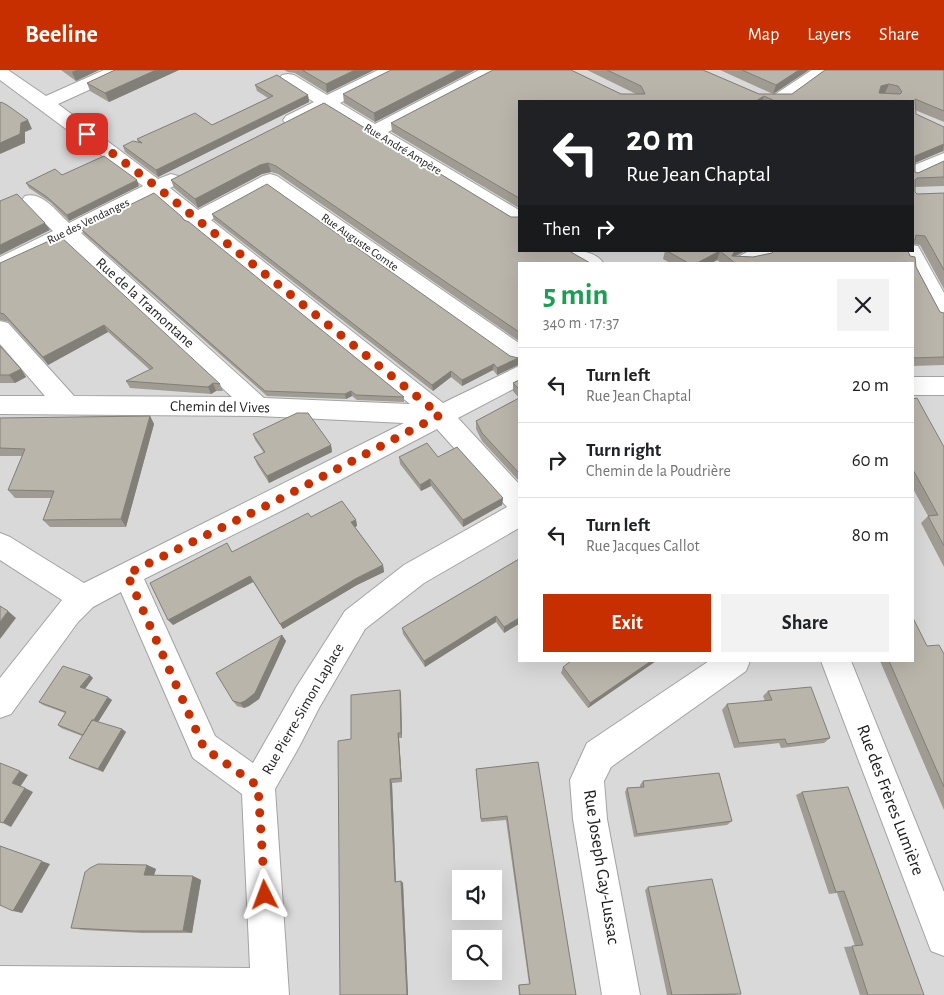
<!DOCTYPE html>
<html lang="en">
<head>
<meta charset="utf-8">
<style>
	:root { --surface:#fff; --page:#f2f2f2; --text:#202124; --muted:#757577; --line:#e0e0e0; --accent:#c82f00 }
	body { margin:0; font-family:"Alegreya Sans",sans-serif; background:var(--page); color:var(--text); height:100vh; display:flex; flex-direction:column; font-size:19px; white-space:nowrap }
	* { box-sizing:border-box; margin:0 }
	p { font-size:16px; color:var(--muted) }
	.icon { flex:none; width:28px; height:28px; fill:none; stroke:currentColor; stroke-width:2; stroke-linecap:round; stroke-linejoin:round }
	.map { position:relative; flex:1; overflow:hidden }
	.side { position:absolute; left:518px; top:192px; width:396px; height:400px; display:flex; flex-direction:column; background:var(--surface); border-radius:0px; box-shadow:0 5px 20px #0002 }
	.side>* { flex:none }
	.guide { position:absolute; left:518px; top:30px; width:396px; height:152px; border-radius:0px; box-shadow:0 5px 20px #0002; background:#202124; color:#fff; overflow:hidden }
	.buttons { position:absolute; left:452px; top:800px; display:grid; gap:10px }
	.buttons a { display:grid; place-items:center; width:50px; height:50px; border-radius:0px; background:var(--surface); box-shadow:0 5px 20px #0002; font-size:25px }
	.pin { position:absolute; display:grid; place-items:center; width:42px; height:42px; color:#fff; margin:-21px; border-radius:10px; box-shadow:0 2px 8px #0006 }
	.me { position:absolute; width:55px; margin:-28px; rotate:357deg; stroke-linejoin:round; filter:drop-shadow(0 0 4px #0008) }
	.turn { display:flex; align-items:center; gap:18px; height:105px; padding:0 25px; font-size:22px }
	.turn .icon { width:65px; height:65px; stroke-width:2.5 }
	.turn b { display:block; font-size:35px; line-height:42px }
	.then { display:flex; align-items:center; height:48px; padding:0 25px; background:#0003; gap:10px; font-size:19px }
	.round { display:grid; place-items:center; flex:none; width:52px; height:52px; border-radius:0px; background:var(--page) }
	.head { display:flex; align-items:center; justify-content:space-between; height:85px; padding:0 25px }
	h1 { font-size:30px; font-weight:700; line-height:38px; color:#1e9e55 }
	.action { display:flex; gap:10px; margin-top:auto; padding:10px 25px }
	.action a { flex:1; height:58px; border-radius:0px; background:var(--accent); color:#fff; font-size:20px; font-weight:700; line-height:58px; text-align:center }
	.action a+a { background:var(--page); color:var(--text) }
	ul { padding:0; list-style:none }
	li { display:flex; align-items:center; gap:15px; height:75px; padding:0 25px; border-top:1px solid var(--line) }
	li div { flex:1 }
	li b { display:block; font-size:19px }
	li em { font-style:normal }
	header { display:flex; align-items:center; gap:30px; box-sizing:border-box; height:70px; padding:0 25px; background:var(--accent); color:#fff }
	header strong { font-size:24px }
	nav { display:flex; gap:28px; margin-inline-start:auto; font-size:18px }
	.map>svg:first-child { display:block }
	.residential { fill:#dad9d9; fill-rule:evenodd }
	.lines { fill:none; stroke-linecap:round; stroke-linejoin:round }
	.minor-casing { stroke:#a3a3a3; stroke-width:2 }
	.minor { fill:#fff; fill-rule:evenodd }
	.wall { fill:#a09c93 }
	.shaded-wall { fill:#827f78 }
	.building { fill:#bab5ab; stroke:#827f78; fill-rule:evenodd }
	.route { stroke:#c82f00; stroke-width:9; stroke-dasharray:0 16.2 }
	.labels { text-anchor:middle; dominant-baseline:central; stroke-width:4; stroke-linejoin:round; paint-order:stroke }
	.far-street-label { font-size:12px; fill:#1c1c1c; stroke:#fff }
	.street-label { font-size:15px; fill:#1c1c1c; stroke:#fff }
	.near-street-label { font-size:18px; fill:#1c1c1c; stroke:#fff }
</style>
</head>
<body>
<header>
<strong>Beeline</strong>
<nav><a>Map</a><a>Layers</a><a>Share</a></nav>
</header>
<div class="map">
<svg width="944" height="925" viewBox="0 0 944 925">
	<rect width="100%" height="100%" fill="#eeece1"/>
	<path class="residential" d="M0,0H944V925H0ZM519,31H912V181H519ZM519,194H912V591H519ZM461,809H494V841H461ZM461,869H494V901H461Z"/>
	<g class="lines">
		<defs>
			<path id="minor" d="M0,0H8L46,26L104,0H126L124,4L58,34L158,109L171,104L178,106L181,110L178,114L170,118L198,140L263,106L270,104L277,106L519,273V293L511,291L269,118L211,150L443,333L519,296V316L458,348L519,414V458L424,513L365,559L319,638L299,677L275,719L289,925H0V896L250,898L242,724L193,688L121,522L93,537L78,552L11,644L0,648V608L62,530L0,490V463L10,467L84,513L404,353L258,346L0,344V326H45L0,274V251L8,253L74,326L232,327L65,172L0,203V187L53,161L25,134L22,130L25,126C42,121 57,142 69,153L143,116L0,10ZM155,126L185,150L188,155L192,156L410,334L264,328L81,163ZM437,359L507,437L404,495L345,541L297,616L253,693L215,666L144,509L285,439Z
				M378,0H399L397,4L340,33L375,54L479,0H500L498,4L388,62L519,140V155L512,154L326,40L298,54L292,55L286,54L283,50L286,46L314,32L282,13L279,9L282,5L288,4L294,5L327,25Z
				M812,0H831L788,31H768L771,27Z
				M944,83V96L912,110V96Z
				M912,175L918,176L944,223V252L936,250L912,205V194H907L901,181H912Z
				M562,181C577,181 594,179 604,194C588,194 571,196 562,181Z
				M749,181H776C767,197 747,194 731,194L734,189Z
				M912,307H944V325H912Z
				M709,591H750L746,601L611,697L604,711L607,749L640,925H602L573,749L570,710L587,673Z
				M821,591H851L944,822V886L931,881Z"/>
		</defs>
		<use href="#minor" class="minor-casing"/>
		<use href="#minor" class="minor"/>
	</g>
	<path class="wall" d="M61,0H99L76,11Z
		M115,0H179L109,32L90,21L87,13Z
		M284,0H374L327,23L295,3L288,2Z
		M391,0H475L375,52L344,33L343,24Z
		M493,0H571L621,24H636L587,0H703L759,24H792L825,0H944V52L915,40L916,44L944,57V82L943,81L915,93V102L918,103L944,91V116L915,117V122L917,124L944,123V219L920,175L913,174L912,175V31H519V138L392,62L391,53Z
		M720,0H809L773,24Z
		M255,15L308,25L309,32L158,107L125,82L123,76L138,72L137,69L212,55L268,28L257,21Z
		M324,33L511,147L519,194V271L278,104L271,102L262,104L198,138L174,118L171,110Z
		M62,105L139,116L69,151L50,132L29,118L26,113Z
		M212,144L518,295L497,305L493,300L462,316L451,307L433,321L214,150Z
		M184,150L404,327V332L357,330L352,326L346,329L267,326L84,164L81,159Z
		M665,181H745L736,186L753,187L772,183L774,181H908L910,186L915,187L916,197L940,242L944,243V295L912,296V194H722L717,190L710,194H672L663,189Z
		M0,193L220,314L223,321H216L211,324L130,318L126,311L150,300L108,262L48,295L9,252L0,250Z
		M0,276L21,299L26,307L15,313H0Z
		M519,310V411L482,371L476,359V351L519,328L513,321V313Z
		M912,329L944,377V497L921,453L928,446L912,417Z
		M150,346L154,354L126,457H50L43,450L51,428H15L8,420L22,386H0V348Z
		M253,364L331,375L332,382L269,413L257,394L254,387L264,383L255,370Z
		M399,387H438L503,428L502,435L463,457L431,416L421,421L400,394Z
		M311,447L356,450L357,456L355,457L383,495L384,502L357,515L283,559L253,512L173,555L232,482Z
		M519,489L504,563L496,552L425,597L403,564L402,558Z
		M282,565L286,571L259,629L249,636L244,638L237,636L233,631Z
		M927,576L944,584V740L880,591H912Z
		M656,591L588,638L561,603L563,597Z
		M93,608L85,619L112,630L98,652L122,659L126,662L103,702L74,691L69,688L82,666L61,658L58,655L65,643L43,635L39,632Z
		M400,620L401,625L402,668H399L402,712L392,713L396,812L401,811L403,813L408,925H340L351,669Z
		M768,621L830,668L824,673L781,678L779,673L734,678L722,640L727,634L765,631L763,626Z
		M538,692L576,925H519L518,915L529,914L506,750L481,752L476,699Z
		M643,711L732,751L727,755L634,767L625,722L627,718L640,717V715Z
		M802,722L924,925H860L844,877L855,876L837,823L829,824L796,725Z
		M147,795L156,799L154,805L193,806L201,810L192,863H142L83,860L71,858Z
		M648,817L737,925H667L645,820Z"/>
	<path class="shaded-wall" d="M76,0H99L76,11L72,2Z
		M156,0H179L109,32L105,23Z
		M355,0H374L327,23L326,14Z
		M458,0H475L375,52L374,43Z
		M799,0H809L773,24L776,15Z
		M889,14L885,23L877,25L881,16Z
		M308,25L309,32L158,107L156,100Z
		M764,26L762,31H756Z
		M28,50L32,59L25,62V73L0,84V73L21,53Z
		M944,74L943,81L912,94L915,86Z
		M268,93L271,102L262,104L198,138L195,129L260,95Z
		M137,110L139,116L69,151L67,145Z
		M45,153L50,160L0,185V175Z
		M720,181L717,190L710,194H695Z
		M735,181H745L733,187L732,186Z
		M104,255L108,262L48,295L43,287Z
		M518,288V295L497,305V298Z
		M494,294L493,300L462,316V310Z
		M21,299L26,307L15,313L9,305Z
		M451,301V307L433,321L432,315Z
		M213,313L216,321L211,324L208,317Z
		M351,321L352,326L346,329L345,324Z
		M150,346L154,354L126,457L121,449Z
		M331,375L332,382L269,413L267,406Z
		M430,409L431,416L421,421L420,415Z
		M503,428L502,435L463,457V450Z
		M356,450L357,456L353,458L351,452Z
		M383,495L384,502L357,515L283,559L280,554L355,509Z
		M250,506L253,512L173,555L168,550Z
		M8,541L16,548L0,569V552Z
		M496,546V552L425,597L424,591Z
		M519,548V554L504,563V557Z
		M282,565L286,571L259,629L249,636L244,638L240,633Z
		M651,591H656L588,638L590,633Z
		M90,605L93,608L84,620L80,617Z
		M400,620L401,625L402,668L401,663Z
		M108,627L112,630L88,668L84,665Z
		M122,659L126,662L103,702L98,699Z
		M398,663L399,668L402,712L401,708Z
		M20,701L28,705L20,717L12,713Z
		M390,709L392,713L396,814L395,812Z
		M25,718L33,722L11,757L3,753Z
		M0,776L50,794L22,843L13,841Z
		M147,795L156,799L153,808L144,805Z
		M193,806L201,810L192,863L183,861Z
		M401,811L403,813L408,925H407Z"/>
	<path class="building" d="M115,0H156L105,23L87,13Z
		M302,0H355L326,14Z
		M391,0H458L374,43L343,24Z
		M493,0H571L621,24H645L641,16L607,0H703L759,24H792L825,0H944V41L915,29L916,44L944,57V74L915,86V102L918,103L944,91V107L917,108L915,110V122L917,124L944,123V200L925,166L916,165L915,170H912V31H775L764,26L756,31H519V128L391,53ZM889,14L898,16L902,22L900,24L879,23L881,16Z
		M742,0H799L776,15Z
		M277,5L308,25L156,100L123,76L133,71L142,73L137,69L195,43L212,55L273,26L255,15Z
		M1,32L7,35L28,50L21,53L20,64L0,73V33Z
		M324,33L511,147H519V181H569L592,194H519V262L276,96L268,93L260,95L195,129L171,110Z
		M104,86L137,110L67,145L47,127L26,113L55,99L62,105Z
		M267,114L510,286L518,288L497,298L494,294L462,310L451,301L432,315L212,144Z
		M154,123L181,146L184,150L189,152L404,327L356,325L351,321L345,324L265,321L81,159Z
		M17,124L45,153L0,175V131Z
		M60,166L220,314L213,313L208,317L126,311L153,298L104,255L43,287L4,244L0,243V193Z
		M667,181H735L732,186L753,187L772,183L774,181H908L910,186L915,187L916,197L940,242L944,243V287L912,288V194H798V193L796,194H736L720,181L695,194H690Z
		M0,276L21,299L9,305H0Z
		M519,310V319L513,313Z
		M519,328V403L482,363L476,351Z
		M917,328L944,377V476L928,446L938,445L912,398V329Z
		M297,343H308L331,375L267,406L254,387L265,382L253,364Z
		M150,346L121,449L43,450L54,421L8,420L25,379L0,378V348Z
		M427,373L438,387L457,377L503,428L463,450L430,409L420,415L399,387Z
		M342,431L356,450L351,452L383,495L355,509L280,554L250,506L168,550L150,513L227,473L232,482L308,443L311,447Z
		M519,489V548L504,557L496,546L424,591L402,558Z
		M0,536L8,541L0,552Z
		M912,546L927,576L939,575L944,584V717L889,591H912Z
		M282,565L255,623L245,631L240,633L233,631L216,603Z
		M571,591H651L590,633L563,597Z
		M63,596L90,605L80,617L108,627L94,650H92L83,665L58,655L66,642L39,632Z
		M811,617L830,668L787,674L785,669L739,673L727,634L772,630L768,621Z
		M400,620L401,663H398L401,708L390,709L395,812L401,811L407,925H340L338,671L351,669V625Z
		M92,650L122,659L98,699L69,688Z
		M538,692L576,925H520L519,915L530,914L507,746L481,749L476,699Z
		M0,693L20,701L12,713L25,718L3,753L0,752Z
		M719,703L732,751L637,764L627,718L644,717L643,711Z
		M848,717L924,925H868L852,876L863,875L844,821L836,822L802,722Z
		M0,776L42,791L13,841L0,835Z
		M98,794L147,795L144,805L193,806L183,861H132L71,858L85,802L90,798Z
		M712,809L741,924L672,925L648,817Z"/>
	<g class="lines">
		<path class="route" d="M87,64L157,117L440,345L276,431L127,504L204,678L258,716L265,825"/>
	</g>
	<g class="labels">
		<g class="far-street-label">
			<text transform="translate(403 79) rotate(31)">Rue André Ampère</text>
			<text transform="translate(88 151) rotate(-26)">Rue des Vendanges</text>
			<text transform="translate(360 172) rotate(35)">Rue Auguste Comte</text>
		</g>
		<g class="street-label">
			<text transform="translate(145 233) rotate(42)">Rue de la Tramontane</text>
			<text transform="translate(220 337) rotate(1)">Chemin del Vives</text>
			<text transform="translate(303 639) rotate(-60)">Rue Pierre-Simon Laplace</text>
		</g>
		<g class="near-street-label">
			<text transform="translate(890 730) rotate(69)">Rue des Frères Lumière</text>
			<text transform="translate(601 797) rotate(81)">Rue Joseph Gay-Lussac</text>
		</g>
	</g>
</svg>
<div class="buttons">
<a><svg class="icon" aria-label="sound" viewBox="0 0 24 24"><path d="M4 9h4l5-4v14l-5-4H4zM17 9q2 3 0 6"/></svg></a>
<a><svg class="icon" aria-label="search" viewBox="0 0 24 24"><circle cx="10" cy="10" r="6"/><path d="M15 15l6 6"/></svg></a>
</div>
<div class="pin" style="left:87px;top:64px;background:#d93025"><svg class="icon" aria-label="arrive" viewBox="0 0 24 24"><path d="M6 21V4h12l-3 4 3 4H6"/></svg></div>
<svg class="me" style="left:265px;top:825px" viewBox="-20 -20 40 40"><path d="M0-17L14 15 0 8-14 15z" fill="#c82f00" stroke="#fff" stroke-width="4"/></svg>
<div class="guide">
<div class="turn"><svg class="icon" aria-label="left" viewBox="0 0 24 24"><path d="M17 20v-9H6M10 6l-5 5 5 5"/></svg><div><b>20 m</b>Rue Jean Chaptal</div></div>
<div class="then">Then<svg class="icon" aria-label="right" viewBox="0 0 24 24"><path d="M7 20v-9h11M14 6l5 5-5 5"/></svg></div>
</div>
<section class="side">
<div class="head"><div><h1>5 min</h1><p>340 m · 17:37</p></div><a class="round"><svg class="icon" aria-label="close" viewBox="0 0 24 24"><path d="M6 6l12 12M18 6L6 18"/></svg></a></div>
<ul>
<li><svg class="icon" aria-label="left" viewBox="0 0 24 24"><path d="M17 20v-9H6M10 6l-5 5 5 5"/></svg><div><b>Turn left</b><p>Rue Jean Chaptal</p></div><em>20 m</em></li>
<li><svg class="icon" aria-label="right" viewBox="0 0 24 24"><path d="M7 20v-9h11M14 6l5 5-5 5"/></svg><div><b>Turn right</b><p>Chemin de la Poudrière</p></div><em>60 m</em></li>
<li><svg class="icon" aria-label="left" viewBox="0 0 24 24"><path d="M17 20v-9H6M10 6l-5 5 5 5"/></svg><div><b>Turn left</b><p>Rue Jacques Callot</p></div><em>80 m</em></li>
</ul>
<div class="action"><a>Exit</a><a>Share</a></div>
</section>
</div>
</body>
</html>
